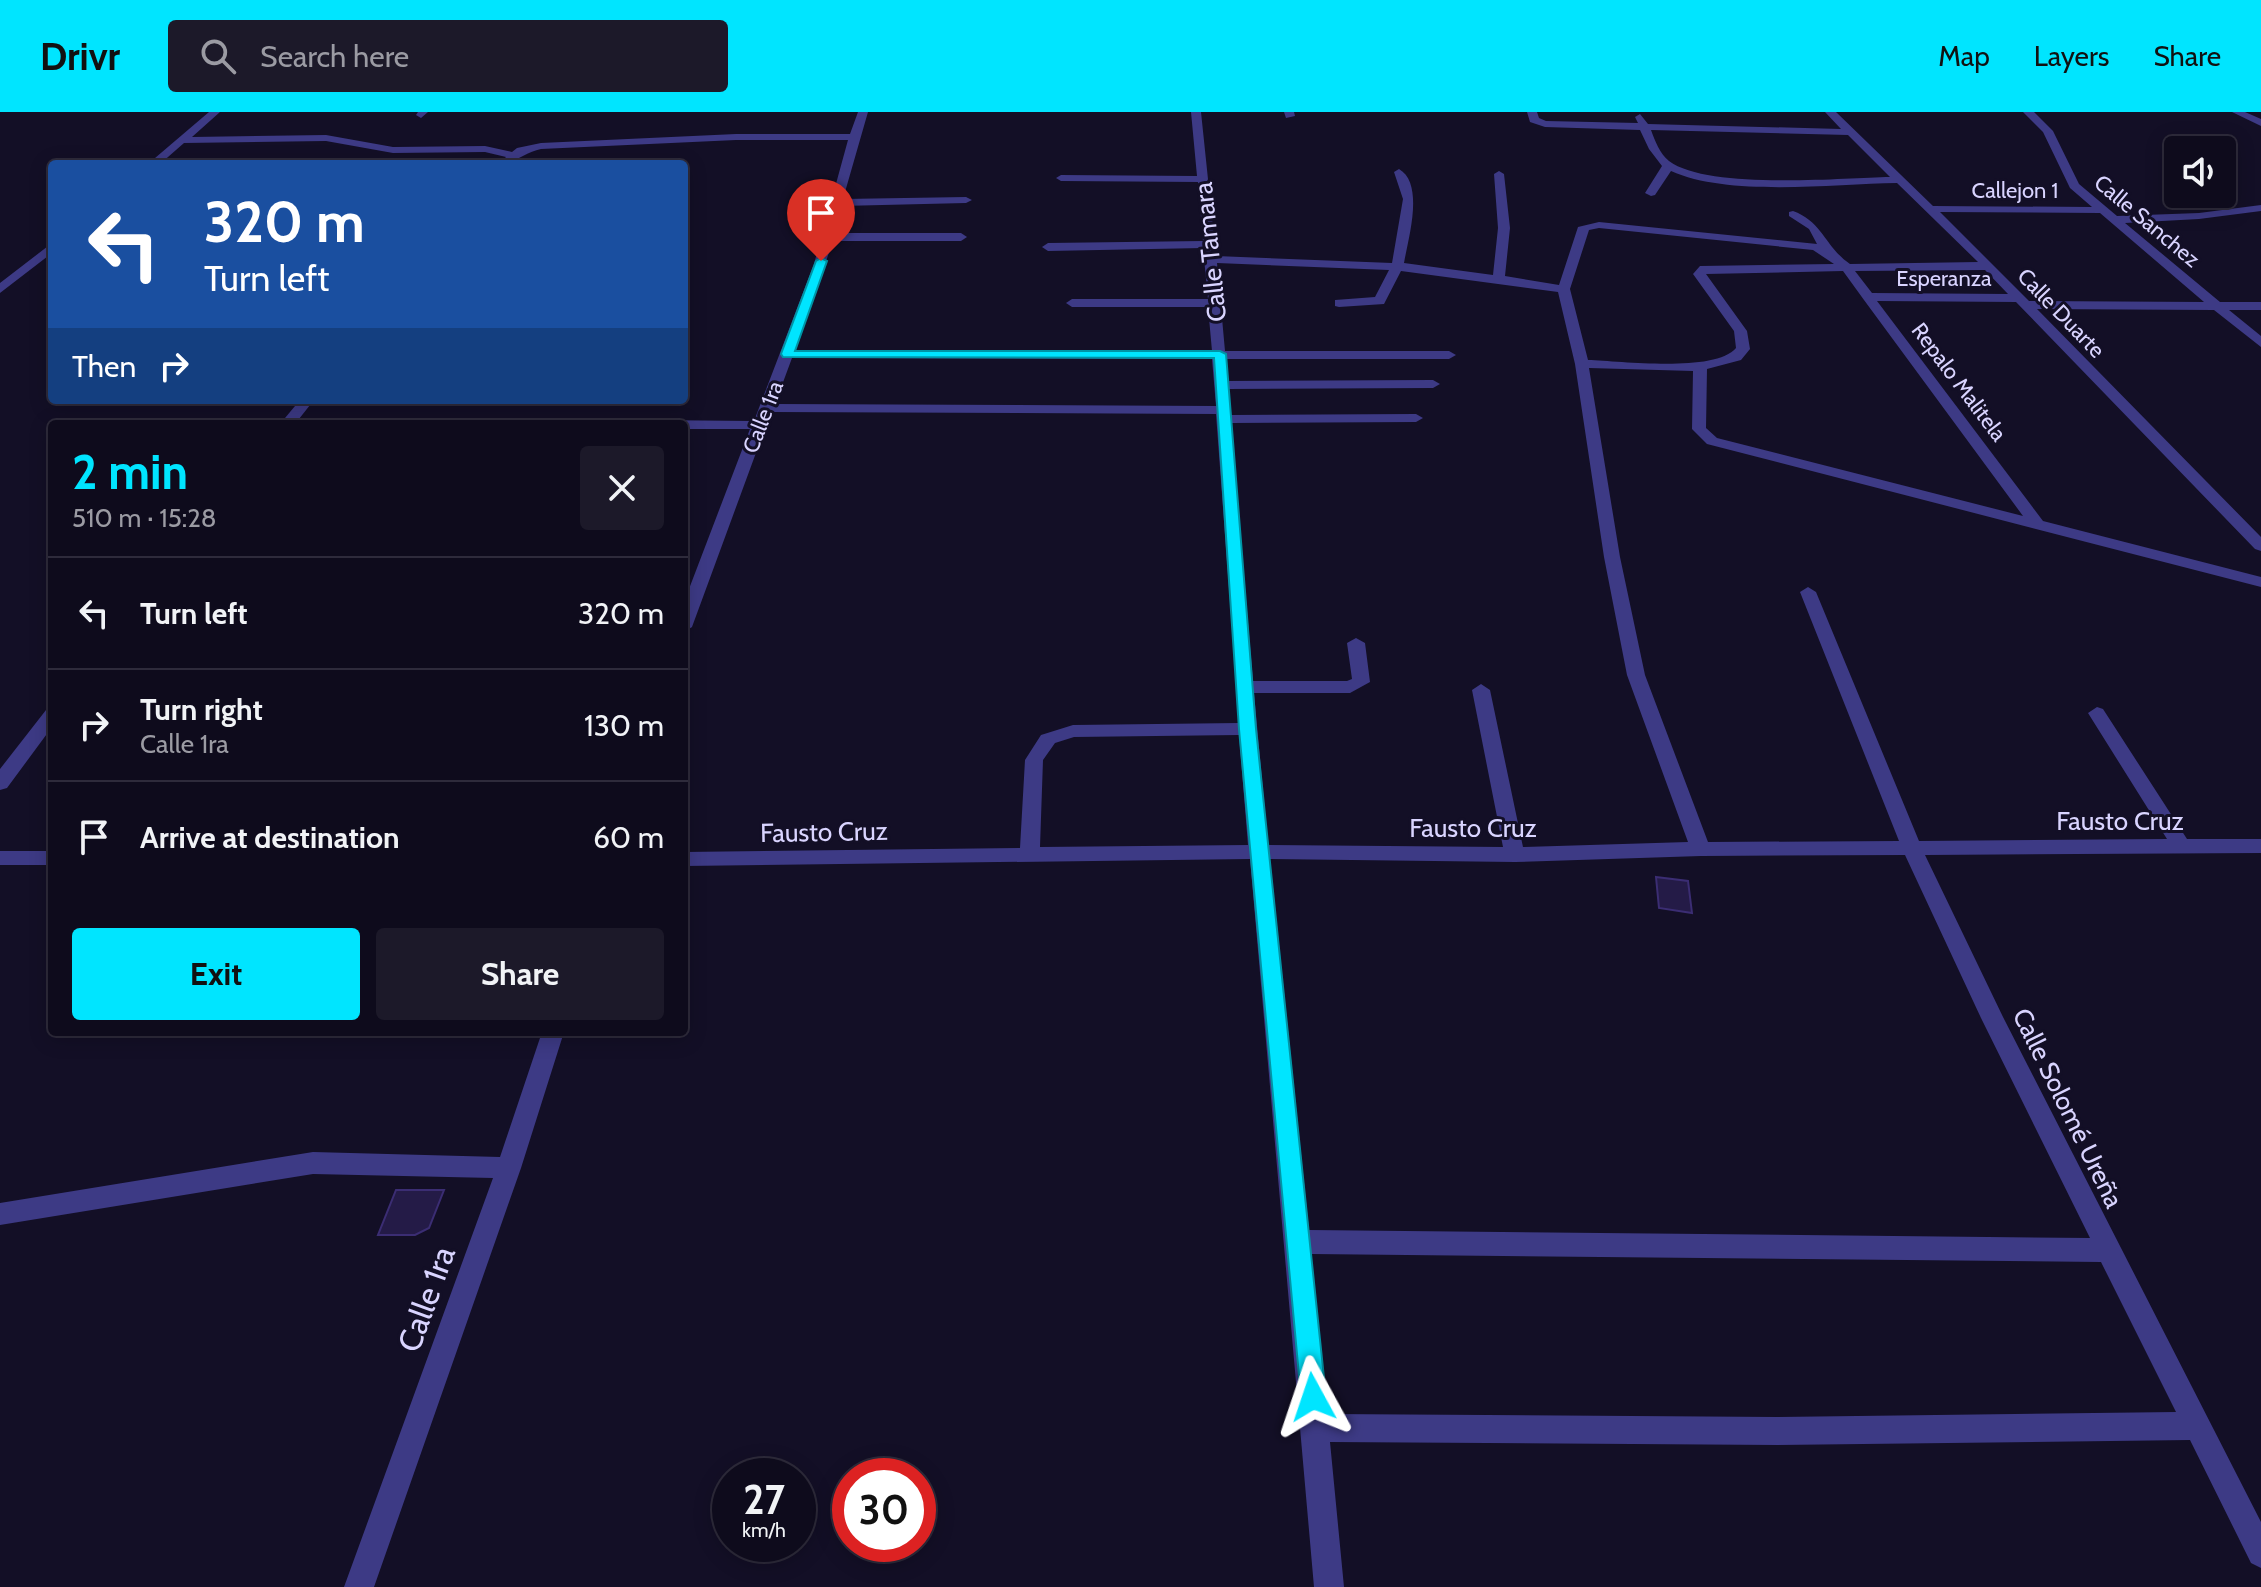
<!DOCTYPE html>
<html lang="en">
<head>
<meta charset="utf-8">
<style>
	:root { --surface:#0e0b1c; --page:#1c1929; --text:#f1f3f6; --muted:#9b9ba3; --line:#2e2b3b; --accent:#00e5ff }
	body { margin:0; font-family:Cabin,sans-serif; background:var(--page); color:var(--text); height:100vh; display:flex; flex-direction:column; font-size:30px; white-space:nowrap }
	* { box-sizing:border-box; margin:0 }
	p { font-size:26px; color:var(--muted) }
	.icon { flex:none; width:44px; height:44px; fill:none; stroke:currentColor; stroke-width:2; stroke-linecap:round; stroke-linejoin:round }
	.map { position:relative; flex:1; overflow:hidden }
	.panel { position:absolute; left:48px; top:308px; width:640px; height:616px; display:flex; flex-direction:column; background:var(--surface); border-radius:8px; box-shadow:0 4px 20px #0003,0 0 0 2px var(--line) }
	.panel>* { flex:none }
	.hud { position:absolute; left:48px; top:48px; width:640px; height:244px; border-radius:8px; box-shadow:0 4px 20px #0003,0 0 0 2px var(--line); background:#1a4fa0; color:#fff; overflow:hidden }
	.tools { position:absolute; left:2164px; top:24px; display:grid; gap:16px }
	.tools a { display:grid; place-items:center; width:72px; height:72px; border-radius:8px; background:var(--surface); box-shadow:0 4px 20px #0003,0 0 0 2px var(--line); font-size:40px }
	.speed { position:absolute; left:712px; top:1346px; display:flex; gap:16px; font-size:40px; font-weight:700; text-align:center }
	.speed>* { display:grid; place-content:center; width:104px; height:104px; border-radius:50%; background:var(--surface); box-shadow:0 4px 20px #0003,0 0 0 2px var(--line); line-height:1 }
	.speed small { font-size:20px; font-weight:400 }
	.speed .limit { border:12px solid #d22; background:#fff; color:#111 }
	.pin { position:absolute; display:grid; place-items:center; width:68px; height:68px; color:#fff; margin:-82px -34px; border-radius:50% 50% 50% 0; rotate:-45deg; box-shadow:0 0 8px #0007 }
	.pin .icon { rotate:45deg }
	.me { position:absolute; width:88px; margin:-44px; rotate:355deg; stroke-linejoin:round; filter:drop-shadow(0 0 6px #0008) }
	.turn { display:flex; align-items:center; gap:28px; height:168px; padding:0 24px; font-size:36px }
	.turn .icon { width:104px; height:104px; stroke-width:2.5 }
	.turn b { display:block; font-size:56px; line-height:68px }
	.then { display:flex; align-items:center; height:76px; padding:0 24px; background:#0003; gap:16px; font-size:30px }
	.round { display:grid; place-items:center; flex:none; width:84px; height:84px; border-radius:8px; background:var(--page) }
	.head { display:flex; align-items:center; justify-content:space-between; height:136px; padding:0 24px }
	h1 { font-size:48px; font-weight:700; line-height:60px; color:var(--accent) }
	.button { display:flex; gap:16px; margin-top:auto; padding:16px 24px }
	.button a { flex:1; height:92px; border-radius:8px; background:var(--accent); color:#111; font-size:32px; font-weight:700; line-height:92px; text-align:center }
	.button a+a { background:var(--page); color:var(--text) }
	ul { padding:0; list-style:none }
	li { display:flex; align-items:center; gap:24px; height:112px; padding:0 24px; border-top:2px solid var(--line) }
	li div { flex:1 }
	li b { display:block; font-size:30px }
	li em { font-style:normal }
	header { display:flex; align-items:center; gap:48px; box-sizing:border-box; height:112px; padding:0 40px; background:var(--accent); color:#111 }
	header strong { font-size:38px }
	nav { display:flex; gap:44px; margin-inline-start:auto; font-size:28px }
	.search { width:560px; height:72px; background:var(--page); display:flex; align-items:center; gap:20px; box-sizing:border-box; padding:0 28px; border-radius:8px; color:var(--muted); font-size:30px }
	.map>svg:first-child { display:block }
	.building { fill:#241b47; stroke:#3b2d73; stroke-width:2 }
	.lines { fill:none; stroke-linecap:round; stroke-linejoin:round }
	.minor { fill:#3d3a85; fill-rule:evenodd }
	.route { fill:#00e5ff; stroke:#0095a6; stroke-width:2 }
	.labels { text-anchor:middle; dominant-baseline:central; stroke-width:6; stroke-linejoin:round; paint-order:stroke }
	.far-street-label { font-size:22px; fill:#d9d4ff; stroke:#130f26 }
	.street-label { font-size:26px; fill:#d9d4ff; stroke:#130f26 }
	.near-street-label { font-size:32px; fill:#d9d4ff; stroke:#130f26 }
</style>
</head>
<body>
<header>
<strong>Drivr</strong>
<div class="search"><svg class="icon" aria-label="search" viewBox="0 0 24 24"><circle cx="10" cy="10" r="6"/><path d="M15 15l6 6"/></svg>Search here</div>
<nav><a>Map</a><a>Layers</a><a>Share</a></nav>
</header>
<div class="map">
<svg width="2261" height="1475" viewBox="0 0 2261 1475">
	<rect width="100%" height="100%" fill="#130f26"/>
	<path class="building" d="M1656,765L1688,769L1692,801L1659,796Z
		M396,1078H444L429,1116L415,1123H378Z"/>
	<g class="lines">
		<path class="minor" d="M209,0H220L192,25L326,23L393,35L485,34L512,40L517,36L541,31L736,22H850L858,0H868L843,87L966,85L972,88L966,91L841,94L835,121H961L967,125L961,129H833L795,238L1212,239L1208,195H1072L1066,191L1072,187H1208L1203,136L1048,139L1042,135L1048,131L1203,129L1198,70L1061,69L1056,66L1061,63L1197,64L1191,0H1201L1216,144L1392,151L1403,87L1394,60L1399,57C1425,72 1408,127 1404,151L1493,163L1498,116L1494,62L1499,59L1504,62L1510,116L1505,164L1559,173L1578,115L1599,110L1817,132L1809,117L1789,104V100L1793,99C1823,110 1825,135 1850,152L1978,150L1897,71C1833,72 1728,85 1671,59L1655,83L1651,84L1645,81L1662,54L1649,37L1640,18L1545,15L1530,10L1527,0H1537L1539,6L1546,9L1638,11L1635,5L1640,2L1648,12L1841,17L1825,0H1836L1933,94L2092,95L2070,76L2043,20L2023,0H2034L2053,19L2079,72L2117,104L2199,101L2261,93V99L2199,107L2125,111L2220,190H2261V198H2229L2261,224V235L2214,198L2037,197L2261,425V439L2255,437L2016,190L1877,189L2043,409L2261,465V475L1707,332L1692,317L1693,259L1589,256L1620,445L1645,563L1708,730L1899,729L1800,480L1808,475L1816,480L1919,729L2167,727L2088,601L2097,595L2103,597L2187,727H2261V741L1925,743L2003,905L2261,1410V1456L2251,1451L2190,1328L1777,1333L1330,1330L1344,1475H1314L1250,747L684,754V740L1020,736L1025,648L1041,623L1073,613L1239,611L1216,302L771,300L692,515L684,520V490L750,317H684V312L535,311L542,307L754,309L814,152L848,28H736L541,37C525,40 515,52 499,52L506,45L485,40L393,41L326,29L184,31L160,52H148ZM1651,18L1848,23L1890,65C1840,66 1708,78 1669,49C1660,42 1655,29 1651,18ZM1940,100L2100,101L2204,190L2029,189ZM1599,116L1813,138L1834,152L1700,154L1693,162L1734,219L1736,236C1715,261 1621,249 1588,248L1570,177L1589,118ZM1217,151L1389,158L1375,185L1335,188V194L1339,195L1384,192L1401,159L1558,180L1575,252L1604,445L1627,563L1688,730L1523,735L1490,578L1481,572L1472,578L1503,735L1268,733L1254,581H1350L1370,570L1365,531L1356,526L1347,531L1352,567L1347,569H1253L1231,311L1416,310L1423,306L1416,302L1231,303L1228,277L1433,276L1440,272L1433,268L1228,269L1226,247H1449L1456,243L1449,239H1225ZM1985,158L2008,182L1872,181L1855,159ZM1843,159L1864,188L2023,404L1717,326L1706,316L1707,257L1741,248L1750,237L1747,219L1706,162ZM792,246L1212,247L1216,294L775,292ZM1239,623L1248,733L1040,735L1043,648L1055,631L1074,625ZM1905,743L1981,906L2090,1126L1309,1118L1270,747L1515,750L1701,744ZM1311,1142L2101,1150L2176,1300L1777,1305L1328,1302Z
			M418,0H428L421,6L416,3Z
			M1284,0H1294L1295,4L1286,6Z
			M2232,0H2245L2261,7V14Z
			M52,131V141L0,181V171Z
			M300,288H314L295,312H280Z
			M52,596V615L7,676L0,678V657L46,598Z
			M0,739H52V753H0Z
			M542,920H564L521,1056L374,1475H344L493,1066L313,1062L0,1113V1091L313,1040L500,1045Z"/>
	</g>
	<path class="route" d="M821,146L827,149L795,239H1220L1226,242L1256,617L1326,1285L1322,1294L1313,1297L1304,1294L1301,1285L1239,617L1214,246L783,245L781,242L816,149Z"/>
	<g class="labels">
		<g class="far-street-label">
			<text x="2015" y="78">Callejon 1</text>
			<text transform="translate(2147 109) rotate(40)">Calle Sanchez</text>
			<text x="1944" y="166">Esperanza</text>
			<text transform="translate(2061 201) rotate(46)">Calle Duarte</text>
			<text transform="translate(1959 270) rotate(53)">Repalo Malitela</text>
			<text transform="translate(763 305) rotate(-69)">Calle 1ra</text>
		</g>
		<g class="street-label">
			<text transform="translate(1210 140) rotate(-96)">Calle Tamara</text>
			<text x="2120" y="709">Fausto Cruz</text>
			<text x="1473" y="716">Fausto Cruz</text>
			<text transform="translate(824 720) rotate(-1)">Fausto Cruz</text>
			<text transform="translate(2068 996) rotate(64)">Calle Solomé Ureña</text>
		</g>
		<g class="near-street-label">
			<text transform="translate(426 1187) rotate(-70)">Calle 1ra</text>
		</g>
	</g>
</svg>
<div class="tools">
<a><svg class="icon" aria-label="sound" viewBox="0 0 24 24"><path d="M4 9h4l5-4v14l-5-4H4zM17 9q2 3 0 6"/></svg></a>
</div>
<div class="speed"><div>27<small>km/h</small></div><div class="limit">30</div></div>
<div class="pin" style="left:821px;top:149px;background:#d93025"><svg class="icon" aria-label="arrive" viewBox="0 0 24 24"><path d="M6 21V4h12l-3 4 3 4H6"/></svg></div>
<svg class="me" style="left:1313px;top:1285px" viewBox="-20 -20 40 40"><path d="M0-17L14 15 0 8-14 15z" fill="#00e5ff" stroke="#fff" stroke-width="4"/></svg>
<div class="hud">
<div class="turn"><svg class="icon" aria-label="left" viewBox="0 0 24 24"><path d="M17 20v-9H6M10 6l-5 5 5 5"/></svg><div><b>320 m</b>Turn left</div></div>
<div class="then">Then<svg class="icon" aria-label="right" viewBox="0 0 24 24"><path d="M7 20v-9h11M14 6l5 5-5 5"/></svg></div>
</div>
<section class="panel">
<div class="head"><div><h1>2 min</h1><p>510 m · 15:28</p></div><a class="round"><svg class="icon" aria-label="close" viewBox="0 0 24 24"><path d="M6 6l12 12M18 6L6 18"/></svg></a></div>
<ul>
<li><svg class="icon" aria-label="left" viewBox="0 0 24 24"><path d="M17 20v-9H6M10 6l-5 5 5 5"/></svg><div><b>Turn left</b></div><em>320 m</em></li>
<li><svg class="icon" aria-label="right" viewBox="0 0 24 24"><path d="M7 20v-9h11M14 6l5 5-5 5"/></svg><div><b>Turn right</b><p>Calle 1ra</p></div><em>130 m</em></li>
<li><svg class="icon" aria-label="arrive" viewBox="0 0 24 24"><path d="M6 21V4h12l-3 4 3 4H6"/></svg><div><b>Arrive at destination</b></div><em>60 m</em></li>
</ul>
<div class="button"><a>Exit</a><a>Share</a></div>
</section>
</div>
</body>
</html>
